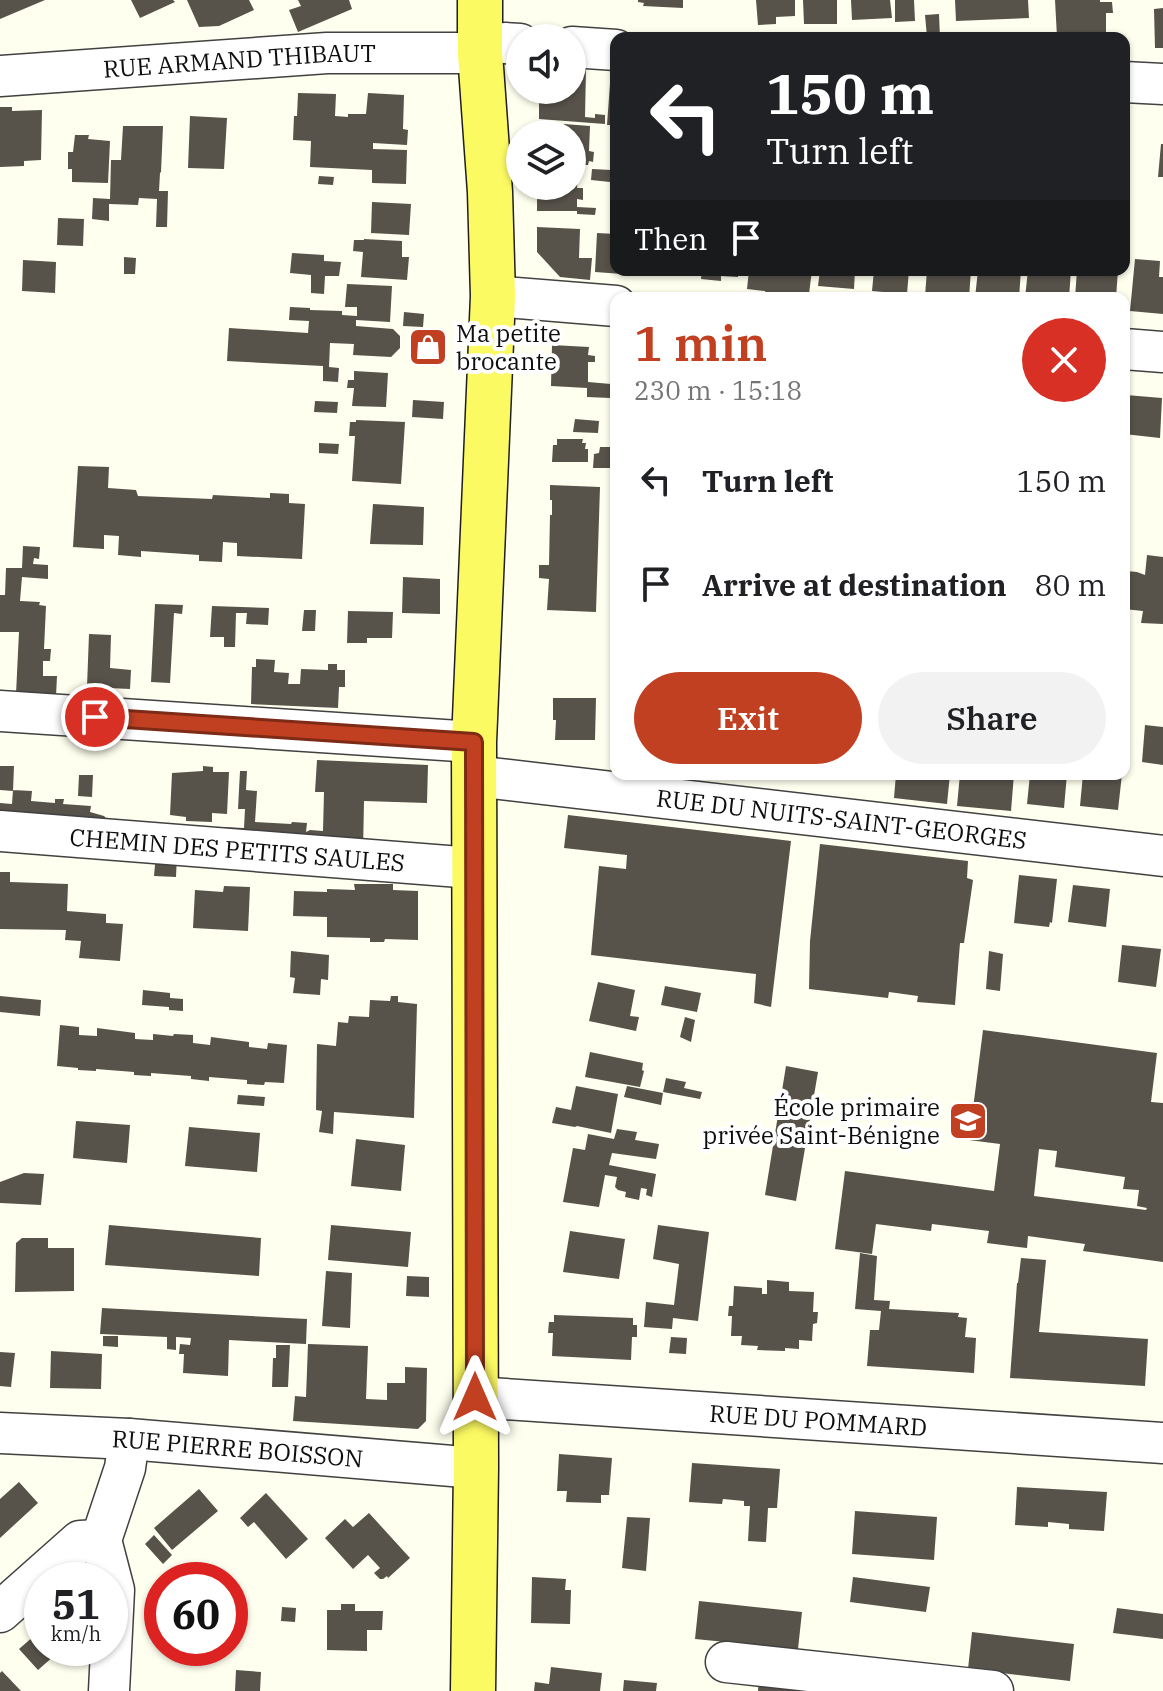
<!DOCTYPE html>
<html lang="en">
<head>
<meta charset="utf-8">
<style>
	:root { --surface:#fff; --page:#f2f2f2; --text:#202124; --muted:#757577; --accent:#c14022 }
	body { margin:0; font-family:"IBM Plex Serif",serif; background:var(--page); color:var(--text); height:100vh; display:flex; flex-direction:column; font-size:30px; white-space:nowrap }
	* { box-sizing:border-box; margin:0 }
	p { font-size:26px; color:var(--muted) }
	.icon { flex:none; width:44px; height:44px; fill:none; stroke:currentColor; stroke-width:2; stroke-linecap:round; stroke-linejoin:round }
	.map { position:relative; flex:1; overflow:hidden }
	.panel { position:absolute; left:610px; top:292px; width:520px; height:488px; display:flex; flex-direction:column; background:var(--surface); border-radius:16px; box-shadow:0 2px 6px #0004 }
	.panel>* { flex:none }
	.guide { position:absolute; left:610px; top:32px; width:520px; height:244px; border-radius:16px; box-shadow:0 2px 6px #0004; background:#202124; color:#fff; overflow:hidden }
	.buttons { position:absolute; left:506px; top:24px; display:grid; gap:16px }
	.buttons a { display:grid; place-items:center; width:80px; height:80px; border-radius:50%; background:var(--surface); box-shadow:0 2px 6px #0004; font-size:40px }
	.speed { position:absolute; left:24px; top:1562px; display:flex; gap:16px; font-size:40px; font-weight:700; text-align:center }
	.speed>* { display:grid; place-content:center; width:104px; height:104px; border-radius:50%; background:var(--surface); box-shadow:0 2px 6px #0004; line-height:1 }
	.speed small { font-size:20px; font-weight:400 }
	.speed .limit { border:12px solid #d22; background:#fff; color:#111 }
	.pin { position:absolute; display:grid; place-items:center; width:68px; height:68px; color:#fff; margin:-34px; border:4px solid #fff; border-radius:50%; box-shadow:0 2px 8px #0007 }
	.me { position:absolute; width:88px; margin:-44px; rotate:0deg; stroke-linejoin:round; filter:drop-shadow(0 0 6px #0008) }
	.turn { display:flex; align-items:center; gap:28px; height:168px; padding:0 24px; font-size:36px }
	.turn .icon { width:104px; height:104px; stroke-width:2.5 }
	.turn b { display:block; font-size:56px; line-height:68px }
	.then { display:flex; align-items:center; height:76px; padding:0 24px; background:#0003; gap:16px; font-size:30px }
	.round { display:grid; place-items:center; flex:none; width:84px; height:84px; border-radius:42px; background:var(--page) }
	.summary { display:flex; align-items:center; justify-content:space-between; height:136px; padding:0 24px }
	h1 { font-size:48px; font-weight:600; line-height:60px; color:var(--accent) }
	.button { display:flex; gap:16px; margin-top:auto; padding:16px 24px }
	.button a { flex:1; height:92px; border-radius:48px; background:var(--accent); color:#fff; font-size:32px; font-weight:600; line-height:92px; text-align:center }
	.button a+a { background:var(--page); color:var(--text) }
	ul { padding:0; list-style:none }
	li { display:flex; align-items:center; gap:24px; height:104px; padding:0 24px }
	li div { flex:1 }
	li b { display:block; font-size:30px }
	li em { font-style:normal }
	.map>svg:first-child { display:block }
	.building { fill:#57524a; fill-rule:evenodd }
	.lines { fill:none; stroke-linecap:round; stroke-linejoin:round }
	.minor-casing { stroke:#414141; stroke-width:43 }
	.major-casing { stroke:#1f1f1f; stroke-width:47 }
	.minor { stroke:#fff; stroke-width:40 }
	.major { stroke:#fcfa62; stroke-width:44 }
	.route-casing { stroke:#7d2a16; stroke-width:20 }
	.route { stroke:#c14022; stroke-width:14 }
	.labels { text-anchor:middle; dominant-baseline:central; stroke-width:8; stroke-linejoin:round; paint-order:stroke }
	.street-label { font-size:24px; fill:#0e0e0e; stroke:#fff }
	.poi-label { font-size:24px; fill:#0e0e0e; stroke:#fff; text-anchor:start }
</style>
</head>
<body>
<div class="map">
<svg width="1163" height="1691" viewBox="0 0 1163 1691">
	<rect width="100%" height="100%" fill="#feffee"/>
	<path class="building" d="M0,0H45L0,19Z
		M131,0H173L175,2L140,18Z
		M187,0H249L254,10L219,26L199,27Z
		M298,0H349L352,9L298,32L289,10L301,6Z
		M638,0H683V8L643,6L644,3L638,2Z
		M756,0H795V16L776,17V24L758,25Z
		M803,0H837V24H804Z
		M851,0H890L892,18L852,20Z
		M895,0H914L915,21L895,22Z
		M955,0H1028L1029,18L956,21Z
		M1055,0H1100V2H1112L1113,13H1106V34L1057,37Z
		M1163,8V48H1155L1154,9Z
		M939,14L940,38L927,37L925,15Z
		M572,67L586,68L585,117L595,118V114L605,115V124L539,119V90H572Z
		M611,70H616V125H607Z
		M298,93L336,94L335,116L348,117V114H366L368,93L404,95L403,129L408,130L407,145L373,143V149L407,150L406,184L372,183V170L310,167L311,141L293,140L294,116H297Z
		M0,107H12V111L42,110L41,160L24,161V166L0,167Z
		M190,116L227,118L224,169L188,168Z
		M564,124L590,126L589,151L594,152L593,162L589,161L588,165H572V134H563Z
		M123,126H163L161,172L160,173L159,191H168L167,227H156L157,199L139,198L138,205L109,204V221L92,219L93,198L110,199L111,160H121Z
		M75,135H89L88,139L110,141L108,183L72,182V169H68V152H73Z
		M1161,144H1163V177H1158Z
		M592,169L611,170L610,182L591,180Z
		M572,173L578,174L577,188H583V200L577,199V207L596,208L595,215L577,214V211H537V186H572Z
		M319,176L334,177L333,185L318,184Z
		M372,202L411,204L409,235L371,233Z
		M58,218L84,219L83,246L57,245Z
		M537,227L580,229L579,258H592L590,280L560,277L537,252Z
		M597,233L616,234V270H637L636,275L595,272Z
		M364,239L402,241V257H409L407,280L361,277L363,252L353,251L354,240H364Z
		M292,253L324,255V261L341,262L339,276H325L324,294L311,293V275L290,273Z
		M124,257L136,258L135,274H124Z
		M1135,259L1160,261L1159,277H1163V314L1130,311Z
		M23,260L56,262L55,293L22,291Z
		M702,270H738V277L721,276V281L701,279Z
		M749,270H812L809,294L792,292L791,296L766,294L765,291L747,289Z
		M820,270H855L854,289L818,286Z
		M874,270H909L907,294L872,291Z
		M927,270H971L969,298L925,296Z
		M978,270H1021L1019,298H975Z
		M1028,270H1071L1069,298H1025Z
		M1077,270H1118L1116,298H1075Z
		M347,284L392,286L390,322L356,320V326L393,329L400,336V348L391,357L353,355L354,344L330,343L329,367L339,368L338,382L323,381V366L227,361L229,328L308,333L309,321L289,320L290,307L310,308V310L342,311V315L357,316V307H345Z
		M404,312L424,314L423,327L403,326Z
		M552,345L589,347L588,355L595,356V362H588V382L611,384L610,398L587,397V388L551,386Z
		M354,371L388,373L386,407L352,406L354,388H347L348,380H354Z
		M1126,395L1162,398L1160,438L1124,434Z
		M413,400L444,402L443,419L412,417Z
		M315,401L338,402L337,413L314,412Z
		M575,419L599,421L598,433L573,432Z
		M356,420L405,422L401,484L352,481L355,436H349L350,422H356Z
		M557,439H583L582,443H586L585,449H588V462H552L553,445H557Z
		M319,443L339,444L338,454L319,453Z
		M600,447H616V466H611V468H593L594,454L599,453Z
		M78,466L109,467L108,488L136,490L138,496L212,499L213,495L270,498V493L289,494V503L305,504L302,559L237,556V543L223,542L222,562L199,561V555L141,551V557L118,555L119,536L104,535V549L73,547Z
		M550,485L600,487L596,612L547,610L549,579L539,578V565H549L550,515H552V500H550Z
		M373,504L424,507L423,545L370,544Z
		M23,546L40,547L39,559L34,558L33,564L48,565V579L22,577L20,601L40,602L39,605L46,606L44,649H51L50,661H43V676H57L56,696L16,694L19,632H0V595H5L6,568H22Z
		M1147,555L1163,557V624L1141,623L1143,611L1124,609V564H1128L1127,571L1137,572L1145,575Z
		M403,577L440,579V614L402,613Z
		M155,604L183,605L182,614L174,613L170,683L151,682Z
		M212,606L269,608L268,625L246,624L247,613H236L235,647H224V637H210Z
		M304,610H316L315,631H302Z
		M348,611L393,612L392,638H367V643H347Z
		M89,634L111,635L110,668L131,670L130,689L87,687Z
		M256,659L275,660L274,672L289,673L288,684H300L301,669L328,670V664H337V670H345V687H339L338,708L251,704L252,667H256Z
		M553,698H596L595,740H555L556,720H553Z
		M1145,725L1163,727V765L1142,762Z
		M317,760L428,765L427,803L364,801L363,851L220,841L221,827L244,828L245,809H238L240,771H247L246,790L257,791L255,822L291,824L292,822L307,823L306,832L310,830L323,831L324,792H315Z
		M0,766H14L13,791L0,790Z
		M203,766L213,767V772H229L227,814L212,813V822L186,821V817L170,815L172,773L203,771Z
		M896,774H950L947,804L894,798Z
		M960,774H1014L1011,811L957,806Z
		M1030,774H1067L1064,808L1027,804Z
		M1083,774H1122L1118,810L1080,806Z
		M79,775H93L92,797L78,796Z
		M13,790L32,791L31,801L55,803V799H64L63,804L91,806L90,812L104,816L110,822L0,815V803L12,804Z
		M568,815L791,841L771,1007L754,1003L756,974L591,955L599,866L626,869L627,855L564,848Z
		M820,844L968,861L967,878L973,880L964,943H960L955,1005L917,1002L918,996L889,992L888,998L809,989L810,941Z
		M156,854L177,855L176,877L154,876Z
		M0,872H10V882L68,884L67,911L106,914V923L123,924L120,961L79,958L81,941L65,940L66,930L0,929Z
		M1019,875L1057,879L1052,923L1050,922L1049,927L1014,923Z
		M354,884H393V890L418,891V940L385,939L384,942H370V938L327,937V917L293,916L294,891L327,892V889L355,890Z
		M1073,885L1110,889L1106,927L1068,922Z
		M224,886L250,887L248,931L193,928L195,890L223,892Z
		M1122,945L1161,949L1156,987L1118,982Z
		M291,951L329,955L328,980L321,979L320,995L293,993L295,978L290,977Z
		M989,951L1003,954L1000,991L986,989Z
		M598,982L635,990L630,1016L639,1017L636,1031L589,1021Z
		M665,986L701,993L697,1012L661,1005Z
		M143,990L170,993V998L183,999V1011L169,1010V1007L142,1005Z
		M0,996L41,1000L40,1016L0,1012Z
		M391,996H398V1002L417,1004L414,1118L334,1112L333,1134L319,1132L322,1111L316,1110L317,1044L336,1046L338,1022L348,1023L349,1016L369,1017L370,1000L390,1001Z
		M685,1017L695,1020L691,1042L680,1037Z
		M60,1025L79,1027V1035L97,1036V1028L135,1033V1039L153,1040V1034L173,1036L174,1034L193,1035V1043L210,1045L211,1037L249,1042V1047L267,1049L268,1043L287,1045L284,1083L265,1082L264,1085L247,1084V1080L209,1077V1081L191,1079V1076L151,1073V1076L134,1075V1072L96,1069V1071L78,1070V1068L57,1066Z
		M983,1030L1157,1053L1151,1102L1163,1103V1262L1083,1251L1085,1244L1028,1236L1027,1248L987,1243L989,1231L932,1224L931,1231L876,1224L872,1254L835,1249L845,1171L994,1191L1000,1144L969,1140ZM1039,1149L1057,1151L1055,1167L1125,1177L1123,1189L1139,1190L1137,1206L1147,1208L1146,1210L1034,1196Z
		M590,1052L643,1063L642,1070L644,1071L640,1087L585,1077Z
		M786,1066L818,1072L796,1201L765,1195Z
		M666,1078L686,1082L684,1088L702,1092L700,1099L663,1092Z
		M576,1086L618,1094L611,1133L577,1126L575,1127L552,1123L556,1107L571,1110Z
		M627,1086L663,1093L661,1105L624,1097Z
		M238,1095L265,1097L264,1106L237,1104Z
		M76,1121L130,1125L127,1163L73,1158Z
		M189,1127L260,1133L257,1172L185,1166Z
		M617,1129L637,1132L635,1140L659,1144L656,1159L612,1153L609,1165L656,1174L652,1197L646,1195L647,1189L641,1188L639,1200L625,1197L626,1192L618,1190L615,1187L617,1177L605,1175L599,1207L563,1202L573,1148L585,1150L588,1134L614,1139Z
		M356,1139L405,1145L401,1191L351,1186Z
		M24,1173L44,1174L41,1205L0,1203V1182Z
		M109,1225L261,1238L259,1276L105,1265Z
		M331,1225L411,1232L408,1267L328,1260Z
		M658,1225L709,1232L698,1321L673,1318L672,1329L644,1327L646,1302L674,1305L679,1264L653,1259Z
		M570,1231L625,1239L619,1279L563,1272Z
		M22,1238H48V1248H74V1291L15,1292L16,1243Z
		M860,1253L877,1256L874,1300L890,1301L889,1309L959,1313L958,1317L967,1318L965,1337L976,1338L974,1373L867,1366L870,1330H879L881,1311L855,1309Z
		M1021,1258L1046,1260L1039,1332L1148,1339L1145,1386L1010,1378L1017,1283H1018Z
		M326,1271L352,1273L350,1328L322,1326Z
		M407,1276L429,1277V1297L406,1296Z
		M767,1280L789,1282V1291L814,1292L813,1312H818L817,1323L813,1324L812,1341L799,1340V1349L785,1348V1351L757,1350L758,1346L741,1345L742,1336H731L732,1316H728L729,1306H733L734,1286L762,1288V1294H767Z
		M102,1308L307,1319L306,1344L229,1340L228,1376L183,1373L184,1354H179L180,1344L190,1345L191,1338L176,1337V1350L167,1349V1337L100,1334Z
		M554,1315L633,1318V1325H637V1337H632L631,1360L552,1356L553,1333H548L549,1322H554Z
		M103,1336H118V1347L103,1346Z
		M671,1337L687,1338L686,1354L669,1353Z
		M308,1344L368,1346L366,1399L387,1400V1383H405V1367L427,1368L426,1421L418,1429L293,1421L295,1396L306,1397Z
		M276,1345H290L288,1387H272L273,1358H276Z
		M51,1351L102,1354L101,1389L50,1388Z
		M0,1352L15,1353L11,1387L0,1386Z
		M559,1454L612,1458L609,1495H601V1503L566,1502L567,1491H557Z
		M692,1463L780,1469L777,1508H768L766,1542L748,1541L750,1506H744V1501L723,1499L722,1504L689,1502Z
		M19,1482L38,1503L0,1538V1499Z
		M1017,1487L1107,1492L1104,1531L1069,1529V1524L1048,1522V1527L1015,1525Z
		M199,1489L218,1511L172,1550L154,1528Z
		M266,1493L308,1539L286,1559L254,1522L248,1527L240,1518Z
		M855,1511L937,1517L934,1560L852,1554Z
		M369,1513L410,1558L388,1578L387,1576L383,1579H380L374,1573L380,1568L368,1555L353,1569L325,1538L345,1519L353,1527Z
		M627,1517L650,1518L646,1571L622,1568Z
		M154,1535L172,1555L163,1564L145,1544Z
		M532,1577L566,1579L565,1590H571L570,1624L531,1623Z
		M853,1577L930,1587L926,1612L850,1602Z
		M162,1589V1617L148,1602Z
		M699,1601L802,1612L798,1649L695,1639Z
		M341,1604H355V1611H383L382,1630H367V1651L327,1650V1610H341Z
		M282,1607L296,1608L295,1622L281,1621Z
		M1117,1608L1163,1614V1639L1113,1633Z
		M42,1629V1648H63L38,1670L19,1649Z
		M972,1632L1074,1644L1070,1681L968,1669Z
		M551,1667L602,1673L600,1691H534L535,1682L549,1684Z
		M236,1670L261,1672L260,1691H235Z
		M2,1671L21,1691H0V1673Z
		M759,1676L808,1681L807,1691H758Z
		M624,1680L657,1683L656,1691H623Z"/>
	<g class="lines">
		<defs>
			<g id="minor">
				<path d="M505,43L520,44"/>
				<path d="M572,47L616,50"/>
				<path id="s1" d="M0,76L327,53H480"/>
				<path d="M1124,82L1163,84"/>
				<path d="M493,296L616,306"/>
				<path d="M1124,349L1163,352"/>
				<path d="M0,711L474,742"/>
				<path id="s2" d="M474,776L1163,856"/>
				<path id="s3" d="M0,831L473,868"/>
				<path id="s4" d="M475,1397L1163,1443"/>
				<path id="s5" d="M0,1433L129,1439L476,1468"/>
				<path d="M0,1612L80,1541L101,1540"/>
				<path d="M726,1662L993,1691"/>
				<path d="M109,1691L114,1590L101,1540L125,1468L129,1439"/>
			</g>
			<path id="major" d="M473,1691L476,1468L474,742L493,296L490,192L480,53V0"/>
		</defs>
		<use href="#minor" class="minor-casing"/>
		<use href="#major" class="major-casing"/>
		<use href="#minor" class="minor"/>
		<use href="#major" class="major"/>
	</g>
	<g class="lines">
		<defs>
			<path id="route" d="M95,717L474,742L475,1397"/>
		</defs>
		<use href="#route" class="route-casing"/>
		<use href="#route" class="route"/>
	</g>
	<defs>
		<symbol id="shop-square" viewBox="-11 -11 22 22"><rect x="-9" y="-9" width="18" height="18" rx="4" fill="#c14022" stroke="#fff"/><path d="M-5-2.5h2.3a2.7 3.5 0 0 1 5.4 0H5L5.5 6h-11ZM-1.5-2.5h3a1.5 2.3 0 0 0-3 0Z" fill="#fff"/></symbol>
		<symbol id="school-square" viewBox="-11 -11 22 22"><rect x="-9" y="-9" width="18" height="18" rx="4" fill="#c14022" stroke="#fff"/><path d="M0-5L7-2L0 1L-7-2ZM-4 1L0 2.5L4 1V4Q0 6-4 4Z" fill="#fff"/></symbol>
	</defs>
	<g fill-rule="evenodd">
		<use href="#shop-square" x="406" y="325" width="44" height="44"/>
		<use href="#school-square" x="946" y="1099" width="44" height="44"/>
	</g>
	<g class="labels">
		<g class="street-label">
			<text stroke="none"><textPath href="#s1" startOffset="240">RUE ARMAND THIBAUT</textPath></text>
			<text stroke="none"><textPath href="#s2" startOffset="370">RUE DU NUITS-SAINT-GEORGES</textPath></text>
			<text stroke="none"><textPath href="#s3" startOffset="238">CHEMIN DES PETITS SAULES</textPath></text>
			<text stroke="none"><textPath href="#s4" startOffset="344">RUE DU POMMARD</textPath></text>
			<text stroke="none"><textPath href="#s5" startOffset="238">RUE PIERRE BOISSON</textPath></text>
		</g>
		<g class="poi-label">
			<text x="456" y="333">Ma petite<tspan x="456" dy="28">brocante</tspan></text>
			<text x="940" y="1107" text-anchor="end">École primaire<tspan x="940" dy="28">privée Saint-Bénigne</tspan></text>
		</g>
	</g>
</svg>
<div class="buttons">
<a><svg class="icon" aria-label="sound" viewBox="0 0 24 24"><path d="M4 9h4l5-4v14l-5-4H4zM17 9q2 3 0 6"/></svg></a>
<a><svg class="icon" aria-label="layers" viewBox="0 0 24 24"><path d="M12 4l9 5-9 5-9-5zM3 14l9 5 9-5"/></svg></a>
</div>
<div class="speed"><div>51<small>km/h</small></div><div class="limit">60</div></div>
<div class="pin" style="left:95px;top:717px;background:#d93025"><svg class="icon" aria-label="arrive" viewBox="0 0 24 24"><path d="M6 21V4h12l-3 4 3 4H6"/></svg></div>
<svg class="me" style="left:475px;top:1397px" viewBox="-20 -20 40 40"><path d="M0-17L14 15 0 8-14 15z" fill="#c14022" stroke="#fff" stroke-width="4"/></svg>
<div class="guide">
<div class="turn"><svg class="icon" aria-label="left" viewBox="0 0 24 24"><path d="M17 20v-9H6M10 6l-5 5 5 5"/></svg><div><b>150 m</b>Turn left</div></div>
<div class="then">Then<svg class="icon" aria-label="arrive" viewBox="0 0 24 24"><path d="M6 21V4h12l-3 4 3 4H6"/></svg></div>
</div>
<section class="panel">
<div class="summary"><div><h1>1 min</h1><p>230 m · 15:18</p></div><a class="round" style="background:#d93025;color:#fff"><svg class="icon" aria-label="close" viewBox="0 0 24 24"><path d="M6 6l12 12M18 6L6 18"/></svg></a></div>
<ul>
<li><svg class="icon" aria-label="left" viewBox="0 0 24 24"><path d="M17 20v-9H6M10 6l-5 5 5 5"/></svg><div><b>Turn left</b></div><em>150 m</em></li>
<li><svg class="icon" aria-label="arrive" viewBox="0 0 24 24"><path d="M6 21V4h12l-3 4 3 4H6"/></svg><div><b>Arrive at destination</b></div><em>80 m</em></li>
</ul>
<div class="button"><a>Exit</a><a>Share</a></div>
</section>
</div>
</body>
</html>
